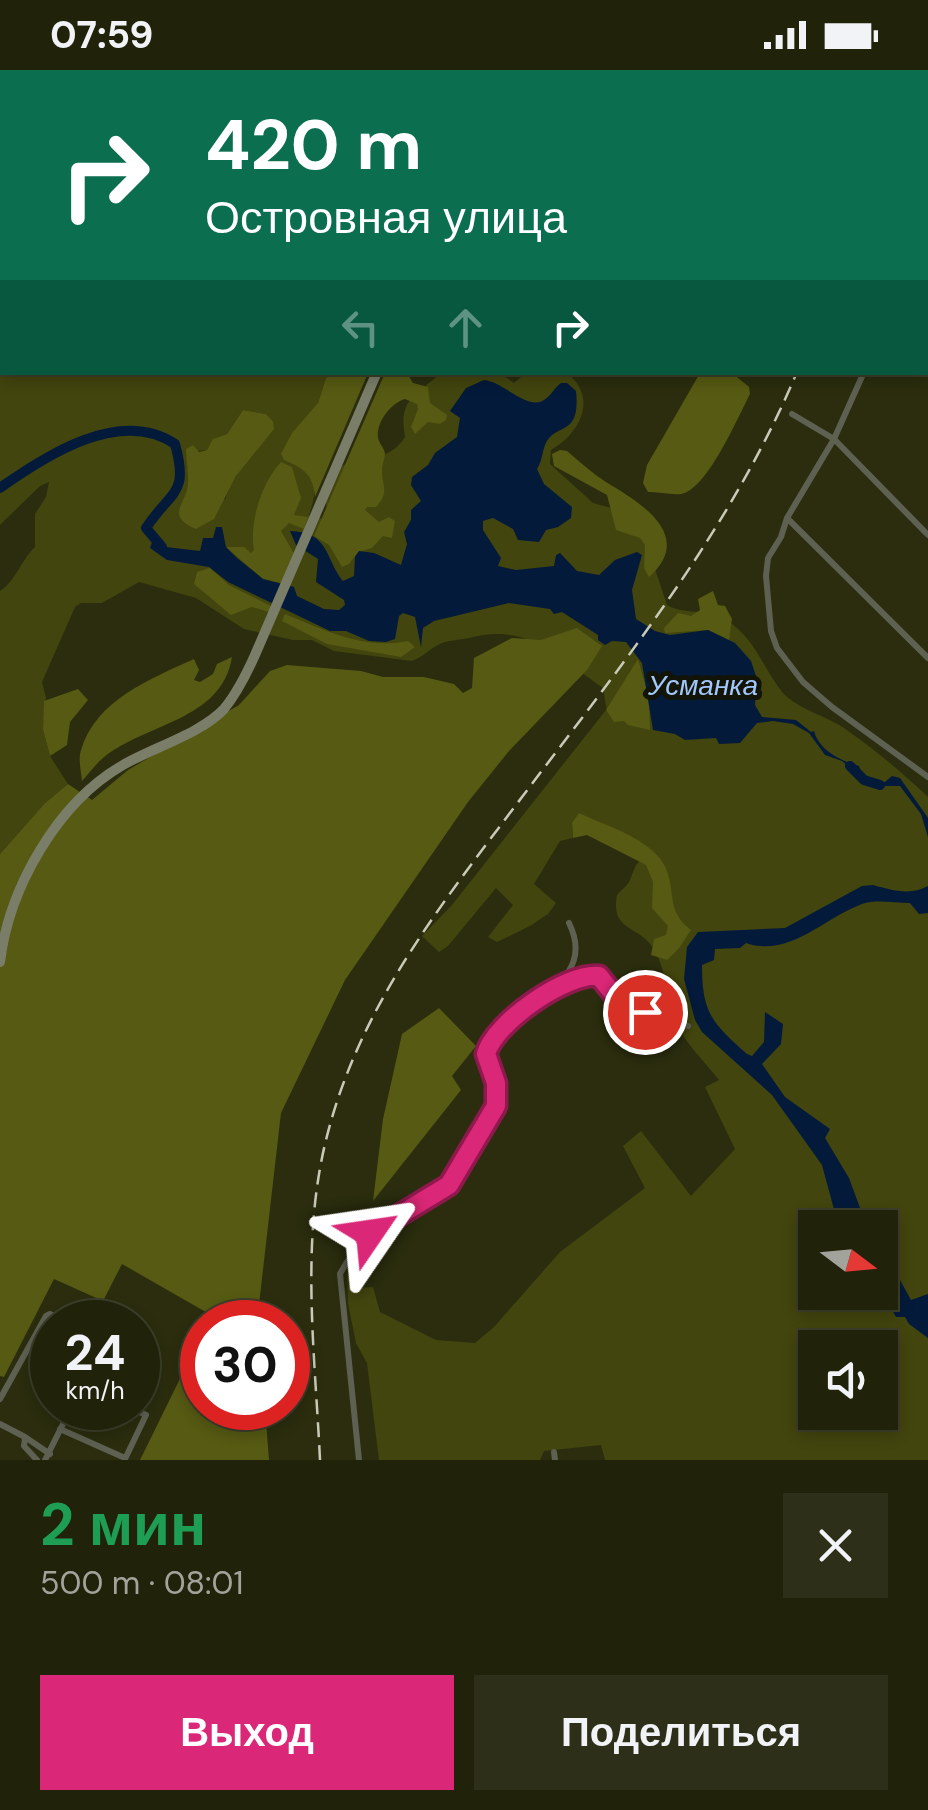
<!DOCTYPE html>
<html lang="ru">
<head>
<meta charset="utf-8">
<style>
	:root { --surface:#20220a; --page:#2d2f18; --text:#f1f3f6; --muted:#a2a49c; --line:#3d3f2b; --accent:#db2777 }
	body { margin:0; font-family:"DM Sans",sans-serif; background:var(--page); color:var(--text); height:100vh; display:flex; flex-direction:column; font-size:38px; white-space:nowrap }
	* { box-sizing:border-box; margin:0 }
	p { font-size:32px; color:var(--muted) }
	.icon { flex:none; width:55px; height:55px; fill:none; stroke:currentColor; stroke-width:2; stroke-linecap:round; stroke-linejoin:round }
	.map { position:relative; height:1390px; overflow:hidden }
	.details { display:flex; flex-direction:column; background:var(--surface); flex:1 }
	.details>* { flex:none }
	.top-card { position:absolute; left:0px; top:0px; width:930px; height:305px; box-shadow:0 5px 15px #0003,0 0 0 2px var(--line); background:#0b6e4f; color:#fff; overflow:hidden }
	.needle { width:65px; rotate:106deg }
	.buttons { position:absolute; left:798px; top:1140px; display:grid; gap:20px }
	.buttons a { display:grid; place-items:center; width:100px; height:100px; border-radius:0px; background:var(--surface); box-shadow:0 5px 15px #0003,0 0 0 2px var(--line); font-size:50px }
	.speed { position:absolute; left:30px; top:1230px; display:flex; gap:20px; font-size:50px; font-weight:700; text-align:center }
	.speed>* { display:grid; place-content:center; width:130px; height:130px; border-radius:50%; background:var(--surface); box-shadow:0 5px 15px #0003,0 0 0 2px var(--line); line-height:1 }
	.speed small { font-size:25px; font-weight:400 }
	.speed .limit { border:15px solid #d22; background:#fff; color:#111 }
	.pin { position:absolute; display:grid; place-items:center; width:85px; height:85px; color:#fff; margin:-42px; border:5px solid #fff; border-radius:50%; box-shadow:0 2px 10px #0007 }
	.me { position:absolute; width:110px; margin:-55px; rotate:58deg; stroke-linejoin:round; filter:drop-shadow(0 0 8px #0008) }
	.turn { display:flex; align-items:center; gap:35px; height:210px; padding:0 40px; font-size:45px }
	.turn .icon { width:130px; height:130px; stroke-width:2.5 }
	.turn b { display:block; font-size:70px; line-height:85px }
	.lanes { display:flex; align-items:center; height:95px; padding:0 40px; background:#0003; justify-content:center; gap:50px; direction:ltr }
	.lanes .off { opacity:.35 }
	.round { display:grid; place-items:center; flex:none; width:105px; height:105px; border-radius:0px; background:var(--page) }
	.summary { display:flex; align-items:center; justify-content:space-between; height:170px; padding:0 40px }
	h1 { font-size:60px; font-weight:700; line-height:75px; color:#1e9e55 }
	.button { display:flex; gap:20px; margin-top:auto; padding:20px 40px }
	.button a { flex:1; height:115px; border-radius:0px; background:var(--accent); color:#fff; font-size:40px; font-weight:700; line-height:115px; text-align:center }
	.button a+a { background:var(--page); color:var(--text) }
	.status { display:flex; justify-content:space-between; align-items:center; height:70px; padding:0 50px; background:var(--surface); direction:ltr }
	.status svg { height:28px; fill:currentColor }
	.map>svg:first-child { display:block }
	.green { fill:#42450d; fill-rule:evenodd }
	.forest { fill:#565a12 }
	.water { fill:#041a3a }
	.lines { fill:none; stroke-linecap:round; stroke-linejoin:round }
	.river { stroke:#041a3a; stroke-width:10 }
	.street { stroke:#5e6052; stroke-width:6 }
	.secondary { stroke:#7a7d67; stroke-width:10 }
	.rail { stroke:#c9cbb8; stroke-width:2.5; stroke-dasharray:15 8; stroke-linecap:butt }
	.route-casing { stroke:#8e194d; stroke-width:25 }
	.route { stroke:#db2777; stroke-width:18 }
	.labels { text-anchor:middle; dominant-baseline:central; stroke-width:10; stroke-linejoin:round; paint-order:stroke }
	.water-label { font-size:28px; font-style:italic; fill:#a1c7fc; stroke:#131408 }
</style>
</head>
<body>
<div class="status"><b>07:59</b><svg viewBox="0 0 49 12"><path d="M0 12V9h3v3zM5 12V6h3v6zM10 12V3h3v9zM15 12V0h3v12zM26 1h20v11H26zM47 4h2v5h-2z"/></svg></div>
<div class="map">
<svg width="928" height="1390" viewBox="0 0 928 1390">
	<rect width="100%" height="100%" fill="#2b2d0e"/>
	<path class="green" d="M157,0H761L163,2Z
		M0,16L2,302L333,303L326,308L318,333L284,390C315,403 320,413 309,445L330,451L325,430L335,400C359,383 388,395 405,367C398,329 415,326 441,303H500L514,313L526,303H567C598,327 581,363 551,380L550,394L593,433L637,445L667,535C684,545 706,538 726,550C755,567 763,599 783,623C798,639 826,646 844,658C874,679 902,702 928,727V1390H605L601,1375L544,1381L540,1390H379L367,1293L356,1273L348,1233L347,1203L354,1218L373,1217L380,1242L436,1270L475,1273L494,1257L560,1182L645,1118L623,1076L641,1061L691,1126L735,1079L705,1017L719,1010C705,992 685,973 676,953C665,929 668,901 653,878C639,855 610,862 617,825C621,820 626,817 629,812C638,793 633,789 659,787L636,771L572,753L573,768L560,771L534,814L556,833L548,844L530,856L497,872L488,867L513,835L496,818L448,876L439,882L422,866L452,835L606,640L607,642L603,618C559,587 527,552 469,568C460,570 447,570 438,575C428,580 423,587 412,591L334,581L312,570H293L244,559L196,528L139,512L102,533H81L75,537L42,612L46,628L43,660L50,686L68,714L45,733L0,784V521C16,511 21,490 35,477V444L46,427L49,412L40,416L0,455ZM243,340L266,344L273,351C259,376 232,405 225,430L198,381L207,380L214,369L227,364ZM815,1158H880V1222H815ZM815,1278H880V1342H815Z"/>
	<path class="forest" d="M333,303H368L315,427C313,404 304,399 284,390L281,384L292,363L318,333L326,308Z
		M385,303H407L413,313L428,317L430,333L447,345L446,350L440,354L428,352L415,364L411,357L418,339L417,334L405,329C391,333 376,352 378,368C379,373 384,378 385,383C385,389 382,394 382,400C382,417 390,422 376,437H367L365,440L379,452L389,447L395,451L392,468L383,466L372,478L358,482L349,494L342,497L329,475L314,466Z
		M700,303H732L749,317L750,324C738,347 707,420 681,424C671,425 658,422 648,422L643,413L647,395Z
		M243,340L266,344L273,351L274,359L236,406L214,449L196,459C168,447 182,437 187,420C190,408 186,391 186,379L193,375L199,382L207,380L213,369L227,364Z
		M560,380L567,381C580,392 592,403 606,412C639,432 696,465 649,507L644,498L645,475L640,468L616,460L607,425L554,396L552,384Z
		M281,392L292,397L301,428L294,445L308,447L304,459L289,453L281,461L295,485L281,513L263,509L226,477H244L251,483L254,480C249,454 261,413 281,392Z
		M210,498L229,515L271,536L269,542L252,537L231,545L194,514L197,502Z
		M713,521L718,535L725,536L732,549L729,570L708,560L665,563L664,558L678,543L691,546L700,540L698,529Z
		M285,544C325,560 363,580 408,571L415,577L401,587L327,574L282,551Z
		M577,558L602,576L587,600L509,681L468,732L345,910L281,1043L257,1252H208L211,1245L122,1194L103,1231L54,1209L4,1307L0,1306V784L45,733L68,714L92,730L128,700L239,635L270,601L287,595L361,601L383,607H424L454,614L463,623L472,618L474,588L512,568L541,570Z
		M232,587C222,651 145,653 103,688C96,694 89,703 82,711C81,701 78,689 81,680C96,630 150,609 194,589L199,600L194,610L200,612L213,604L217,594Z
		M638,589L649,628L650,660L628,655L624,651L614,652L606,640Z
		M78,619L88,630L70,652L67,675L50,686L43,660L44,631Z
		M579,743C606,756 660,771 668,804C675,828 668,842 691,860L680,877L667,890L651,885L654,869L666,865L668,856L652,838L653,812L646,795L587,765L573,768L572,753Z
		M439,938L476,976L452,1006L461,1020L373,1131L383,1049L402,964Z
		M202,1264V1338H265L269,1390H140Z"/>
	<path class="water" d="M484,310C504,312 528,341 544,330C551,326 554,318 561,313H567L576,321C581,369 555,351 545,375C542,383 542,391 537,399L544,414L572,437L571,448L558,457L546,460L539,472L518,470L513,459L493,448L483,451V460L501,488L498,496L516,500L554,496L556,485L560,483L577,501L599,505L615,490L637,482L642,485L632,520L636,549L655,561L670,565L708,560L735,573L751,591L757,609L755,635L762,647L796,650L811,662L814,661C819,681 842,691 859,696L862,705L872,712H885L892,706L900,708L928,748V767L921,744L900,716H872L842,691L825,685L809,663L793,654L773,651L757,653L740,673L719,674L716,668L685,670L675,664L653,660L642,593L626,572L612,571L605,575L598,570V565L562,542L554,544L550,539L509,533L434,551L423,558L421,577L415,547L403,543L399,546L395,569L386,572L369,571L346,561H330L228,512L209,497L167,490L150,478L154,466L166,477L200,481L203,468H213L216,457H222L226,477L237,488L263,509L294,517L297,526L324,539L339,540L345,535L344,530L316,512L318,489L296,475L290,461C330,462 325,489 343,511L354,506L355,487L359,481L374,483L401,495L407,474L404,462L411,450V440L421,431L411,415L412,407L428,395L435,383L457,367L460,348L450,341L466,318Z
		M873,815C891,820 910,826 928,816V843L919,844L910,833C895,833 876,829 862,834C824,848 789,888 746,873L740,878L715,879L714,890L702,895C702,943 712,953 747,984L752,986L764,972L765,942L783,954L781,974L762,994L785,1027L830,1059L825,1068L849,1108L867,1157H847L835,1143L822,1095L772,1025L702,962L695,950L684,909L687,877L698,862L785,858L862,816Z
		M880,1170L885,1173V1196L900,1210L911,1230L928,1224V1268L909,1254L905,1247H896L880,1218Z"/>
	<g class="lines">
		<path class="river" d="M0,418C45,386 120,337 175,374C189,425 172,419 146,458L162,477
			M850,696L864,710L880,715"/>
		<path class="street" d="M928,152V151
			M864,302L834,369L787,448L781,467L768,488L766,506L771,561L777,578L803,612L832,637L928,707
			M792,344L834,369L928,465
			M788,449L928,588
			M554,921L591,905L599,906C627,943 649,939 688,956
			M0,1329L46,1246L50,1244L69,1252
			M0,1354L25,1367L24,1376L37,1390
			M60,1359L125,1388
			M25,1367L50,1384
			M554,1382L555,1390
			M125,1389L146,1345L131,1338
			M45,1390L71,1338
			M359,1390L340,1204C369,1148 408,1151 449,1115C464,1091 488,1063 496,1036C504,1008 475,988 496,963C525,929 598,912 569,853"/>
		<path class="secondary" d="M131,0L136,2
			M0,892C9,818 57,733 123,695C152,678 202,663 224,639C237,623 247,603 255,585L377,302"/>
		<path class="rail" d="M860,2V0
			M320,1390C315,1283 300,1171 327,1066C360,935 443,832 522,727C624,592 731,459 797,302"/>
	</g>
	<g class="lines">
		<defs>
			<path id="route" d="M370,1163L449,1115L496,1036V1013L486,984C494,953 567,902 599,906L615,926L645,942"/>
		</defs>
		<use href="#route" class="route-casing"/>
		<use href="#route" class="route"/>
	</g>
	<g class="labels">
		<g class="water-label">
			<text x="703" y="615">Усманка</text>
		</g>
	</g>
</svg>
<div class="buttons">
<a><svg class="needle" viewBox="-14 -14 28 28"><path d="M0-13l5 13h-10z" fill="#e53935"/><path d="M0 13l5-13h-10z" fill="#a2a49c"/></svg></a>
<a><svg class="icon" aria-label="sound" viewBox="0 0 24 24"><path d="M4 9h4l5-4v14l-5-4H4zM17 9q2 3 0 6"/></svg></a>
</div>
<div class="speed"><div>24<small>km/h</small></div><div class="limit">30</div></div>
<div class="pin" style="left:645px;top:942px;background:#d93025"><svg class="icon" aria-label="arrive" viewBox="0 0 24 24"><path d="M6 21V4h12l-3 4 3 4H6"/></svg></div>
<svg class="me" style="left:370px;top:1163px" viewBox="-20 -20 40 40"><path d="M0-17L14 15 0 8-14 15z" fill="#db2777" stroke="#fff" stroke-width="4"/></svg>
<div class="top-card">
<div class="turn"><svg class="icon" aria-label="right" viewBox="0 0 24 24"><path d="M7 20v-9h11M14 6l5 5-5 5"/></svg><div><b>420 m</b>Островная улица</div></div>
<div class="lanes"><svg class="icon off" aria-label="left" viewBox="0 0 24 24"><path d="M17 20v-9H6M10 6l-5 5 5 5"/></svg><svg class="icon off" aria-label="ahead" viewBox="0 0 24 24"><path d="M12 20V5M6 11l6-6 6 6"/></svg><svg class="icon" aria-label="right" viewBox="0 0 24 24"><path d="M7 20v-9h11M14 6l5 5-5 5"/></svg></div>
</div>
</div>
<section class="details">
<div class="summary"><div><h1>2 мин</h1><p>500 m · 08:01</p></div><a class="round"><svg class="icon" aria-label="close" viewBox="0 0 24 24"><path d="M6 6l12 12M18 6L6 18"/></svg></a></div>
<div class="button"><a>Выход</a><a>Поделиться</a></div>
</section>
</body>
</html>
